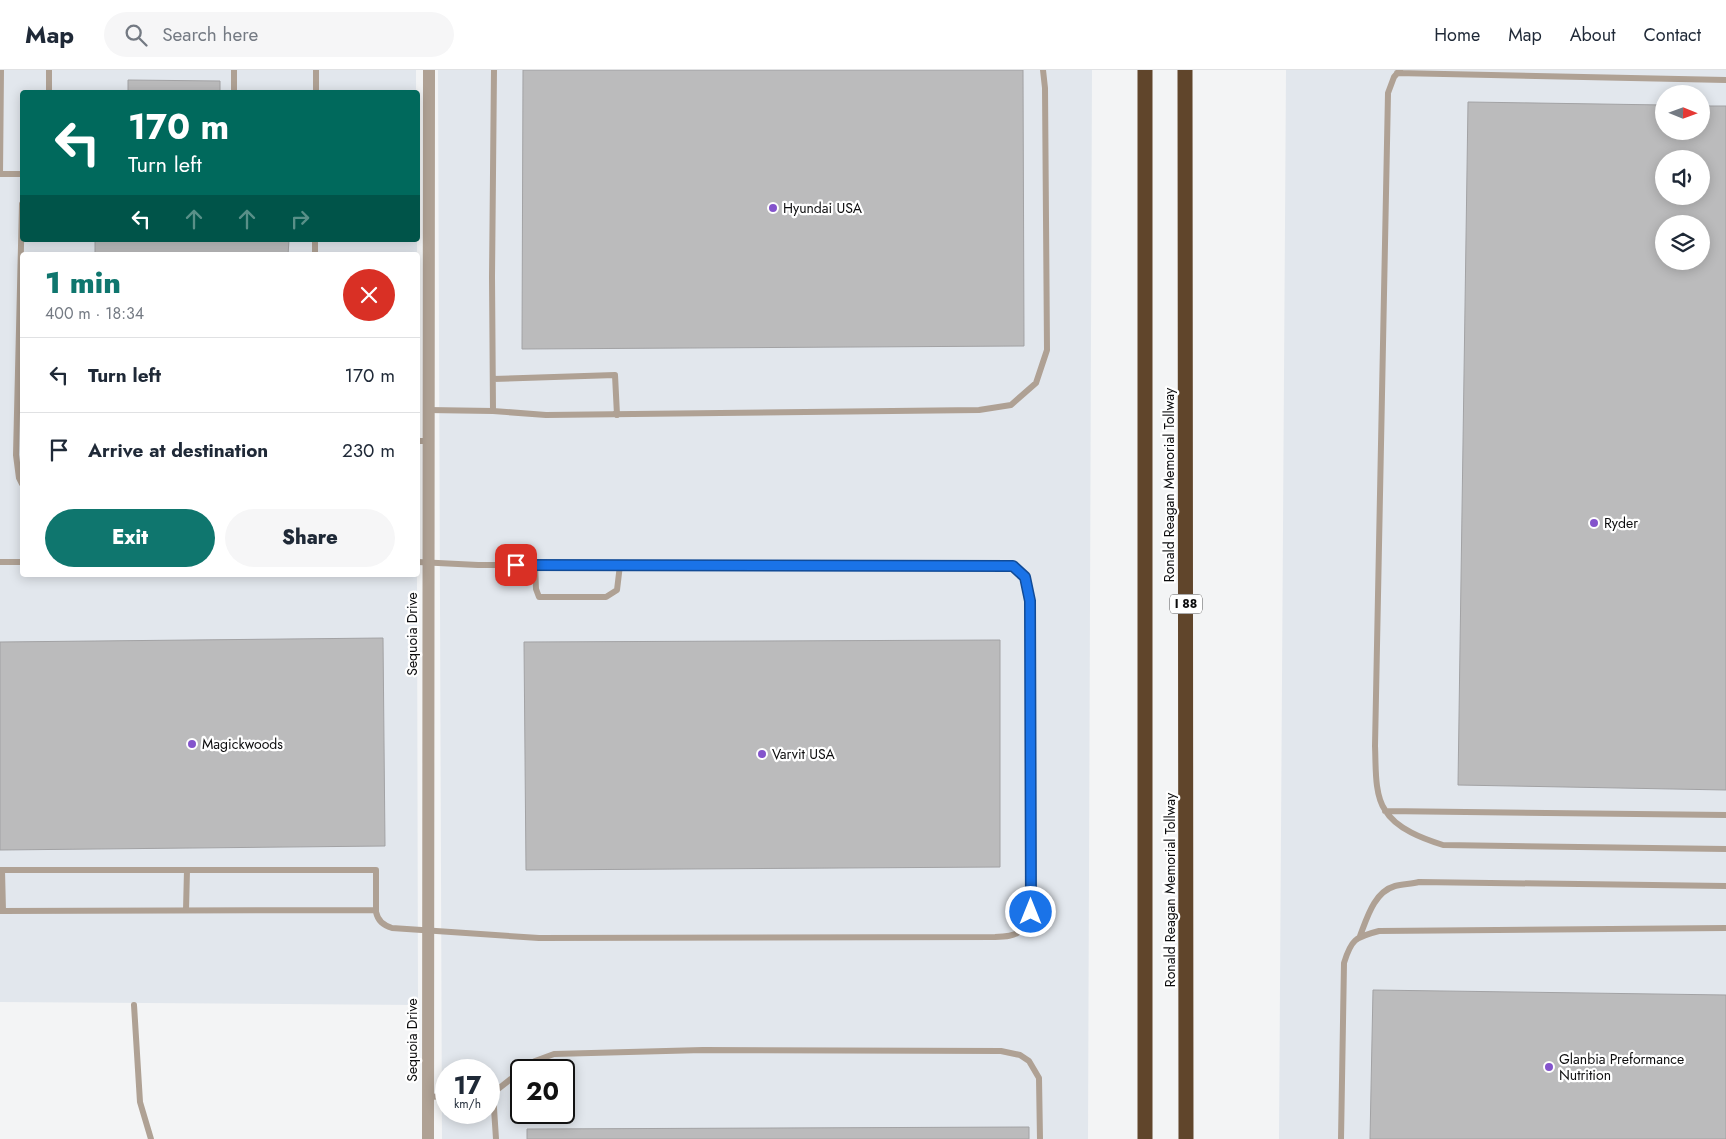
<!DOCTYPE html>
<html lang="en">
<head>
<meta charset="utf-8">
<style>
	:root { --surface:#fff; --page:#f6f6f7; --text:#1f2937; --muted:#747a83; --line:#e0e1e3; --accent:#0f766e }
	body { margin:0; font-family:Jost,sans-serif; background:var(--page); color:var(--text); height:100vh; display:flex; flex-direction:column; font-size:19px; white-space:nowrap }
	* { box-sizing:border-box; margin:0 }
	p { font-size:16px; color:var(--muted) }
	.icon { flex:none; width:28px; height:28px; fill:none; stroke:currentColor; stroke-width:2; stroke-linecap:round; stroke-linejoin:round }
	.map { position:relative; flex:1; overflow:hidden }
	.sheet { position:absolute; left:20px; top:182px; width:400px; height:325px; display:flex; flex-direction:column; background:var(--surface); border-radius:5px; box-shadow:0 2px 12px #0003 }
	.sheet>* { flex:none }
	.banner { position:absolute; left:20px; top:20px; width:400px; height:152px; border-radius:5px; box-shadow:0 2px 12px #0003; background:#00695c; color:#fff; overflow:hidden }
	.needle { width:32px; rotate:91deg }
	.tools { position:absolute; left:1655px; top:15px; display:grid; gap:10px }
	.tools a { display:grid; place-items:center; width:55px; height:55px; border-radius:50%; background:var(--surface); box-shadow:0 2px 12px #0003; font-size:25px }
	.speed { position:absolute; left:435px; top:989px; display:flex; gap:10px; font-size:25px; font-weight:700; text-align:center }
	.speed>* { display:grid; place-content:center; width:65px; height:65px; border-radius:50%; background:var(--surface); box-shadow:0 2px 12px #0003; line-height:1 }
	.speed small { font-size:12px; font-weight:400 }
	.speed .limit { border:2px solid #111; border-radius:8px; background:#fff; color:#111 }
	.pin { position:absolute; display:grid; place-items:center; width:42px; height:42px; color:#fff; margin:-21px; border-radius:10px; box-shadow:0 2px 8px #0006 }
	.me { position:absolute; width:55px; margin:-28px; rotate:0deg; stroke-linejoin:round; filter:drop-shadow(0 0 4px #0008) }
	.turn { display:flex; align-items:center; gap:18px; height:105px; padding:0 25px; font-size:22px }
	.turn .icon { width:65px; height:65px; stroke-width:2.5 }
	.turn b { display:block; font-size:35px; line-height:42px }
	.lanes { display:flex; align-items:center; height:48px; padding:0 25px; background:#0003; justify-content:center; gap:25px; direction:ltr }
	.lanes .off { opacity:.35 }
	.round { display:grid; place-items:center; flex:none; width:52px; height:52px; border-radius:26px; background:var(--page) }
	.overview { display:flex; align-items:center; justify-content:space-between; height:85px; padding:0 25px }
	h1 { font-size:30px; font-weight:800; line-height:38px; color:var(--accent) }
	.action { display:flex; gap:10px; margin-top:auto; padding:10px 25px }
	.action a { flex:1; height:58px; border-radius:30px; background:var(--accent); color:#fff; font-size:20px; font-weight:800; line-height:58px; text-align:center }
	.action a+a { background:var(--page); color:var(--text) }
	ul { padding:0; list-style:none }
	li { display:flex; align-items:center; gap:15px; height:75px; padding:0 25px; border-top:1px solid var(--line) }
	li div { flex:1 }
	li b { display:block; font-size:19px }
	li em { font-style:normal }
	header { display:flex; align-items:center; gap:30px; box-sizing:border-box; height:70px; padding:0 25px; background:var(--surface); border-bottom:1px solid var(--line) }
	header strong { font-size:24px }
	nav { display:flex; gap:28px; margin-inline-start:auto; font-size:18px }
	.search { width:350px; height:45px; background:var(--page); display:flex; align-items:center; gap:12px; box-sizing:border-box; padding:0 18px; border-radius:28px; color:var(--muted); font-size:19px }
	.map>svg:first-child { display:block }
	.built { fill:#e2e7ed; fill-rule:evenodd }
	.building { fill:#bbbbbc; stroke:#a2a2a4; fill-rule:evenodd }
	.lines { fill:none; stroke-linecap:round; stroke-linejoin:round }
	.lane { stroke:#afa194; stroke-width:6 }
	.street { stroke:#afa194; stroke-width:12 }
	.highway { stroke:#60452b; stroke-width:15 }
	.route-casing { stroke:#114b97; stroke-width:12 }
	.route { stroke:#1a73e8; stroke-width:9 }
	.poi-dot { fill:#8454cc; stroke:#fff; stroke-width:2 }
	.labels { text-anchor:middle; dominant-baseline:central; stroke-width:4.5; stroke-linejoin:round; paint-order:stroke }
	.shield { fill:#fff; stroke:#555556; stroke-width:1 }
	.shield-label { font-size:12px; font-weight:bold; fill:#0c0c0d }
	.poi-label { font-size:14px; fill:#0c0c0d; stroke:#fff; text-anchor:start }
	.street-label { font-size:14px; fill:#0c0c0d; stroke:#fff }
</style>
</head>
<body>
<header>
<strong>Map</strong>
<div class="search"><svg class="icon" aria-label="search" viewBox="0 0 24 24"><circle cx="10" cy="10" r="6"/><path d="M15 15l6 6"/></svg>Search here</div>
<nav><a>Home</a><a>Map</a><a>About</a><a>Contact</a></nav>
</header>
<div class="map">
<svg width="1726" height="1069" viewBox="0 0 1726 1069">
	<rect width="100%" height="100%" fill="#f3f4f5"/>
	<path class="built" d="M0,0H416V22H22V170H417V185H22V505H417L418,935L0,932Z
		M438,0H1092L1088,1069H442ZM446,1000H489V1042H446ZM521,1000H564V1042H521Z
		M1286,0H1726V1069H1279ZM1664,24H1701V61H1664ZM1664,89H1701V126H1664ZM1664,154H1701V191H1664Z"/>
	<path class="building" d="M523,0H1023L1024,276L522,279Z
		M128,10L220,11V22H128Z
		M1468,32L1664,35V61H1701V36H1726V720L1458,715ZM1664,89H1701V126H1664ZM1664,154H1701V191H1664Z
		M95,170H289L288,185H95Z
		M383,568L385,776L0,780V572Z
		M1000,570V797L526,800L524,572Z
		M1373,920L1726,925V1069H1370Z
		M1029,1057V1069H527V1059Z"/>
	<g class="lines">
		<path class="lane" d="M1,0L0,104H22
			M1400,0L1394,7L1388,23L1375,676C1376,695 1374,724 1385,740C1396,759 1424,769 1443,775L1726,779
			M1397,3L1726,10
			M49,22V0
			M234,22V0
			M316,22V0
			M22,134L16,385L19,408L22,414
			M315,185V170
			M493,309L615,305L617,345
			M428,340L493,341L492,207L494,0
			M493,341L546,345L979,340L1011,335L1036,313L1047,280L1045,18L1043,0
			M418,371H428
			M0,492H22
			M535,495L536,519L539,527H606L617,520L620,495
			M1385,741L1726,745
			M0,800H376V842C378,851 383,855 392,858L539,868L995,867C1019,866 1021,864 1031,842L1030,531L1025,507L1013,496L478,495L418,492
			M2,800L3,841
			M186,840L187,800
			M0,841L376,840
			M1360,866C1367,848 1374,822 1395,816C1403,814 1412,814 1419,812L1726,816
			M134,935L140,1032L151,1069
			M523,1000L535,991L554,984L703,980L1001,981L1020,985L1029,991L1039,1008L1040,1069
			M490,1023H493L521,1001
			M493,1023L496,1069
			M428,1027L446,1026
			M1341,1069L1344,893C1351,870 1355,867 1379,861L1726,858"/>
		<path class="street" d="M428,1069L429,0"/>
		<path class="highway" d="M1185,0L1186,1069
			M1145,1069V0"/>
	</g>
	<g class="lines">
		<defs>
			<path id="route" d="M516,495L1013,496L1025,507L1030,531L1031,842"/>
		</defs>
		<use href="#route" class="route-casing"/>
		<use href="#route" class="route"/>
	</g>
	<g class="poi-dot">
		<circle cx="773" cy="138" r="5"/>
		<circle cx="1594" cy="453" r="5"/>
		<circle cx="192" cy="674" r="5"/>
		<circle cx="762" cy="684" r="5"/>
		<circle cx="1549" cy="997" r="5"/>
	</g>
	<g class="labels">
		<rect class="shield" x="1170" y="524.5" width="32" height="19" rx="4"/>
		<g class="shield-label">
			<text x="1186" y="534">I 88</text>
		</g>
		<g class="poi-label">
			<text x="783" y="138">Hyundai USA</text>
			<text x="1604" y="453">Ryder</text>
			<text x="202" y="674">Magickwoods</text>
			<text x="772" y="684">Varvit USA</text>
			<text x="1559" y="989">Glanbia Preformance<tspan x="1559" dy="16">Nutrition</tspan></text>
		</g>
		<g class="street-label">
			<text transform="translate(1169 415) rotate(-90)">Ronald Reagan Memorial Tollway</text>
			<text transform="translate(412 564) rotate(-90)">Sequoia Drive</text>
			<text transform="translate(1170 820) rotate(-90)">Ronald Reagan Memorial Tollway</text>
			<text transform="translate(412 970) rotate(-90)">Sequoia Drive</text>
		</g>
	</g>
</svg>
<div class="tools">
<a><svg class="needle" viewBox="-14 -14 28 28"><path d="M0-13l5 13h-10z" fill="#e53935"/><path d="M0 13l5-13h-10z" fill="#747a83"/></svg></a>
<a><svg class="icon" aria-label="sound" viewBox="0 0 24 24"><path d="M4 9h4l5-4v14l-5-4H4zM17 9q2 3 0 6"/></svg></a>
<a><svg class="icon" aria-label="layers" viewBox="0 0 24 24"><path d="M12 4l9 5-9 5-9-5zM3 14l9 5 9-5"/></svg></a>
</div>
<div class="speed"><div>17<small>km/h</small></div><div class="limit">20</div></div>
<div class="pin" style="left:516px;top:495px;background:#d93025"><svg class="icon" aria-label="arrive" viewBox="0 0 24 24"><path d="M6 21V4h12l-3 4 3 4H6"/></svg></div>
<svg class="me" style="left:1031px;top:842px" viewBox="-20 -20 40 40"><circle r="17" fill="#1a73e8" stroke="#fff" stroke-width="3"/><path d="M0-11L8 9 0 5-8 9z" fill="#fff"/></svg>
<div class="banner">
<div class="turn"><svg class="icon" aria-label="left" viewBox="0 0 24 24"><path d="M17 20v-9H6M10 6l-5 5 5 5"/></svg><div><b>170 m</b>Turn left</div></div>
<div class="lanes"><svg class="icon" aria-label="left" viewBox="0 0 24 24"><path d="M17 20v-9H6M10 6l-5 5 5 5"/></svg><svg class="icon off" aria-label="ahead" viewBox="0 0 24 24"><path d="M12 20V5M6 11l6-6 6 6"/></svg><svg class="icon off" aria-label="ahead" viewBox="0 0 24 24"><path d="M12 20V5M6 11l6-6 6 6"/></svg><svg class="icon off" aria-label="right" viewBox="0 0 24 24"><path d="M7 20v-9h11M14 6l5 5-5 5"/></svg></div>
</div>
<section class="sheet">
<div class="overview"><div><h1>1 min</h1><p>400 m · 18:34</p></div><a class="round" style="background:#d93025;color:#fff"><svg class="icon" aria-label="close" viewBox="0 0 24 24"><path d="M6 6l12 12M18 6L6 18"/></svg></a></div>
<ul>
<li><svg class="icon" aria-label="left" viewBox="0 0 24 24"><path d="M17 20v-9H6M10 6l-5 5 5 5"/></svg><div><b>Turn left</b></div><em>170 m</em></li>
<li><svg class="icon" aria-label="arrive" viewBox="0 0 24 24"><path d="M6 21V4h12l-3 4 3 4H6"/></svg><div><b>Arrive at destination</b></div><em>230 m</em></li>
</ul>
<div class="action"><a>Exit</a><a>Share</a></div>
</section>
</div>
</body>
</html>
